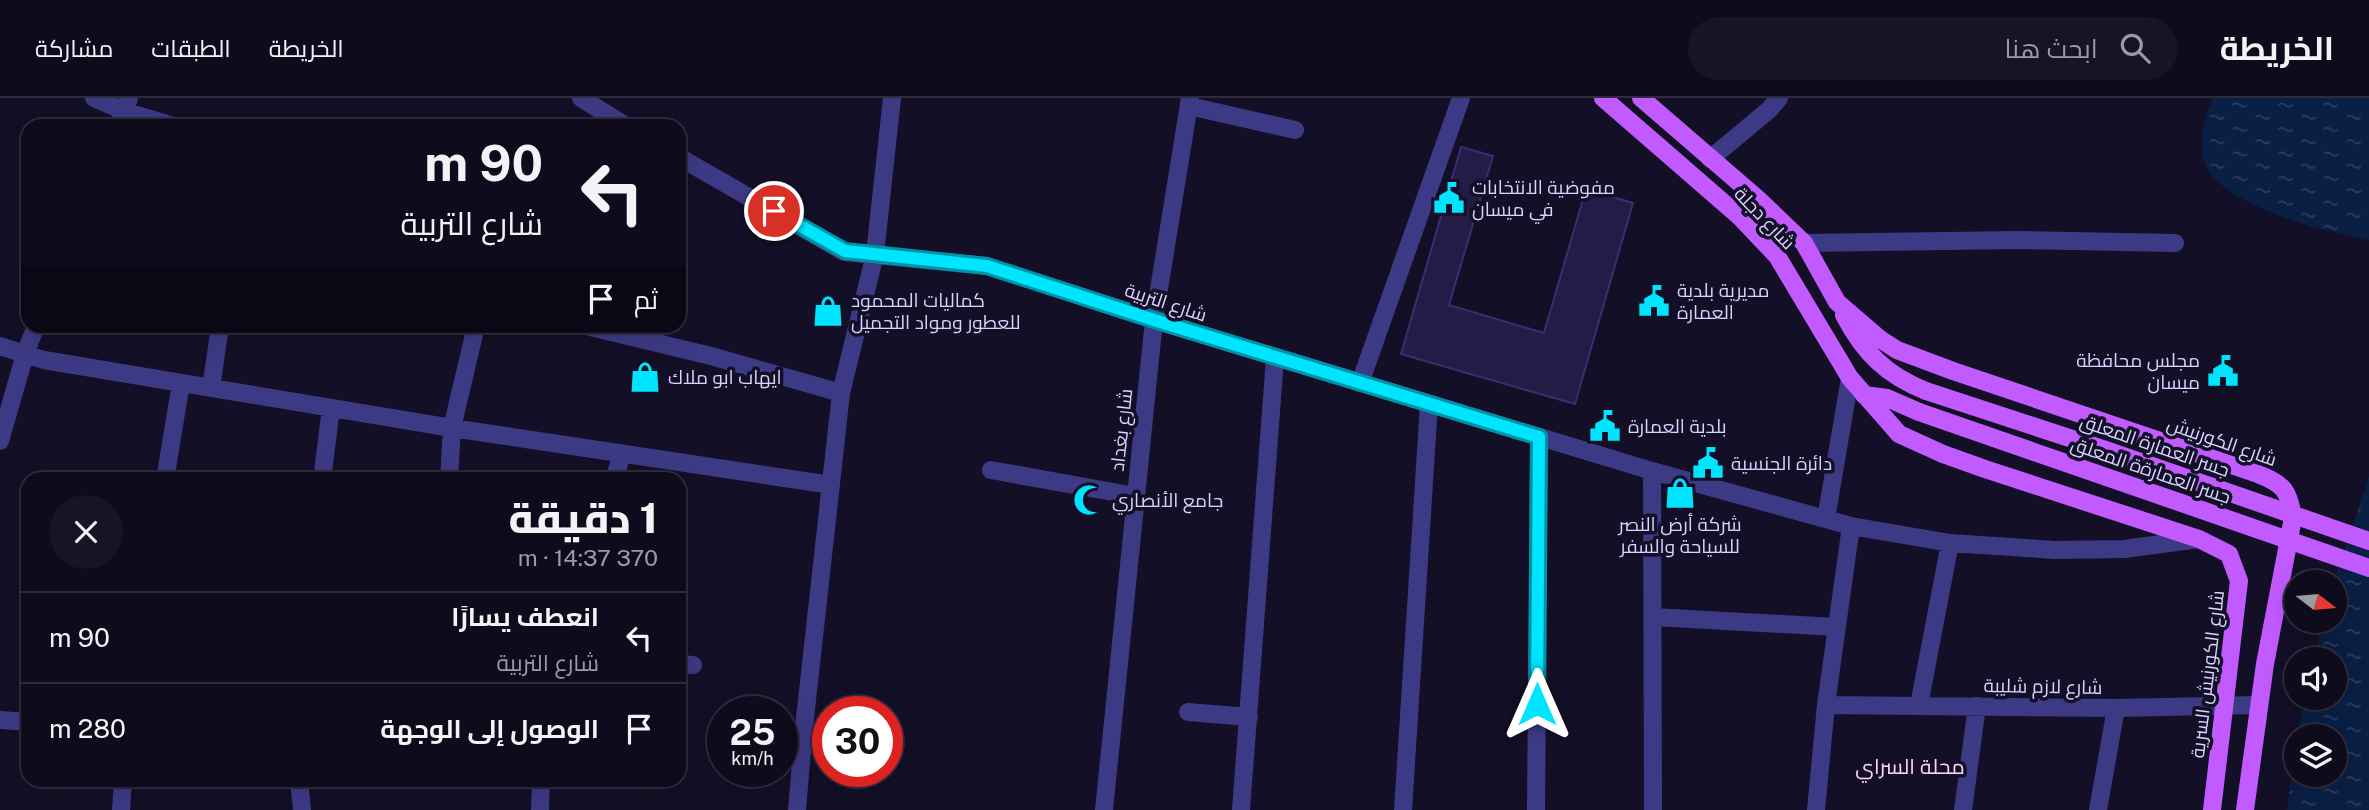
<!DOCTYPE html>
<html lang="ar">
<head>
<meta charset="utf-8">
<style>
	:root { --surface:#0e0b1c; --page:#171425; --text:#f1f3f6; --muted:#9b9ba3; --line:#2e2b3b }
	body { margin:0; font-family:"Public Sans",Cairo,sans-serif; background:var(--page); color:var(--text); direction:rtl; height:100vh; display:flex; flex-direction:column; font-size:26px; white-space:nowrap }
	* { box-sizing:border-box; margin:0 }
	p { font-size:23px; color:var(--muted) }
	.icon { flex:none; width:38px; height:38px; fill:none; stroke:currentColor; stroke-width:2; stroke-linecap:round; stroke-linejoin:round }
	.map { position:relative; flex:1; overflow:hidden; direction:ltr }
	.side { position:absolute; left:21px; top:374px; width:665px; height:315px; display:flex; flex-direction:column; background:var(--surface); border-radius:21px; box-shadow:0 7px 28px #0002,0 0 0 2px var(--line); direction:rtl }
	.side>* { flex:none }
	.guide { position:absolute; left:21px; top:21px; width:665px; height:214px; border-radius:21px; box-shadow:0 7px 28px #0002,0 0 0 2px var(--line); direction:rtl; background:#0e0b1c; color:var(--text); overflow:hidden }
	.needle { width:46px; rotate:106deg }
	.tools { position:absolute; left:2284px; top:472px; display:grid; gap:14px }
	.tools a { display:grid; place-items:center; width:63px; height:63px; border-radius:50%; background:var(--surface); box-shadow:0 7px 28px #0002,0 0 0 2px var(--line); font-size:35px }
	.speed { position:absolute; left:707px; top:598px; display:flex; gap:14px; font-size:35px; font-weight:700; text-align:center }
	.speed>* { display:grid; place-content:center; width:91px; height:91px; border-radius:50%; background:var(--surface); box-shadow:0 7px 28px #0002,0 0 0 2px var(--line); line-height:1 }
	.speed small { font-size:18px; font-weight:400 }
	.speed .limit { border:10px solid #d22; background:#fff; color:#111 }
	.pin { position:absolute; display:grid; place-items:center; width:60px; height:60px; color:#fff; margin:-30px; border:4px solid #fff; border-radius:50%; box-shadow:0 2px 7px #0007 }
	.me { position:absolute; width:77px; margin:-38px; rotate:0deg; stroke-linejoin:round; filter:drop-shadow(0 0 5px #0008) }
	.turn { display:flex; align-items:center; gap:24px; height:147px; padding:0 28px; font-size:32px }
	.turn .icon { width:91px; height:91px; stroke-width:2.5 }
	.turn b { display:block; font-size:49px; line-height:60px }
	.then { display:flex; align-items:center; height:66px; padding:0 28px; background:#0003; gap:14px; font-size:26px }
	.round { display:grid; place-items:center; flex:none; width:74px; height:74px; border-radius:37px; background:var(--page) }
	.head { display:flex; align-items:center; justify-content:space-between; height:119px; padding:0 28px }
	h1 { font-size:42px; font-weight:800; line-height:52px }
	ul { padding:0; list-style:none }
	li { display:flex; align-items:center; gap:21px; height:91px; padding:0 28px; border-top:2px solid var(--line) }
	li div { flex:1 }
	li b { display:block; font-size:26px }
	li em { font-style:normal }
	header { display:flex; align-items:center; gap:42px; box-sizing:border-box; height:98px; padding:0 35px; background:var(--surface); border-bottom:2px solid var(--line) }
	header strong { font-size:33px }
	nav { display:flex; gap:38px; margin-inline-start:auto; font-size:24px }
	.search { width:490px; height:63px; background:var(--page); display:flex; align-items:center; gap:18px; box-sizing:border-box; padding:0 24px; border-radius:38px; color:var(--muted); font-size:26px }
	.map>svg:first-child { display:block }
	.water { fill:url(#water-ripples) }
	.building { fill:#241b47; stroke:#3b2d73; stroke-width:2 }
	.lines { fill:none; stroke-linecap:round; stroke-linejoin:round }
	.minor { stroke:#3d3a85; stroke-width:18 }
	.major { stroke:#c25bff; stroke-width:18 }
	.major-bridge { stroke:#c25bff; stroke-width:18 }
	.route-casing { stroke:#0095a6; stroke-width:18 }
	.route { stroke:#00e5ff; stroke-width:12 }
	.labels { text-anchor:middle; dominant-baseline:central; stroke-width:7; stroke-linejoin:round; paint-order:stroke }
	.poi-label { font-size:19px; fill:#d9d4ff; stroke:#130f26; text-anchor:start }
	.street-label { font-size:19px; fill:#d9d4ff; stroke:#130f26 }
	.neighbourhood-label { font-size:21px; fill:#ffd6f0; stroke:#130f26 }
</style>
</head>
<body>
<header>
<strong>الخريطة</strong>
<div class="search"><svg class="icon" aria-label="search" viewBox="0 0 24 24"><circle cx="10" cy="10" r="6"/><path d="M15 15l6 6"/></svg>ابحث هنا</div>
<nav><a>الخريطة</a><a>الطبقات</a><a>مشاركة</a></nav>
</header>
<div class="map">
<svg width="2369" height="712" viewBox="0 0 2369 712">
	<defs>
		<pattern id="water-ripples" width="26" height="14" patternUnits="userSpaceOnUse" patternTransform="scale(1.75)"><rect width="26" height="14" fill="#0a1f44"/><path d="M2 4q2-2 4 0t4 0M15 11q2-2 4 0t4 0" fill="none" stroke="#2d3f60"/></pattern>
	</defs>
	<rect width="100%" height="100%" fill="#130f26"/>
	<path class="water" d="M2213,0H2369V142C2326,133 2220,109 2204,63C2198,43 2205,18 2213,0Z
		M2369,378V712H2287L2296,640V677H2334V639H2296L2305,600H2334V562H2314L2323,523H2334V485Z"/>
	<path class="building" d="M1461,49L1493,58L1449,207L1544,235L1586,91L1633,105L1575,306L1401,256Z"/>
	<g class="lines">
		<path class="minor" d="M94,0L124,13L174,28
			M581,0L626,28
			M1189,8L1295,32
			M118,28L129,0
			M679,59L844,154L987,168L1154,222L1652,373L1851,428L1950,445L2055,452L2124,451L2199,441
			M1710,61L1770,11L1779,0
			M1804,145L2018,142L2175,145
			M586,228L711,258L841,295
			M0,248L44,262L452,330L831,387
			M1360,285L1461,0
			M211,290L220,228
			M0,343L25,256L36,228
			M991,372L1135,398
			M1652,373L1653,712
			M165,382L181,285
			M322,382L331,310
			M449,382L452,330L476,228
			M614,382L622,356
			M1826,421L1850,280
			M1653,519L1837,529
			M679,566L693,567
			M1826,607L2116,610L2259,607
			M1919,607L1950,445
			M1188,614L1249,619
			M0,622L28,624
			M299,682L302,712
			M121,712L123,682
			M540,712L541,682
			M797,712L804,629L841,295L875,156L892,0
			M1104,712L1154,222L1190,0
			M1241,712L1275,260
			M1403,712L1429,306
			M1536,712L1539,339
			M1816,712L1826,607L1851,428
			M1963,712L1977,608
			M2098,712L2116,610"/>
		<path class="major" d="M1603,0L1740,119L1777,158L1850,280L1899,336L1943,356L1985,371L2199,441L2229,456L2239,483L2212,712
			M1641,0L1758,101L1804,145L1837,204L1880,241L1897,252L1953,273L2258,376C2284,386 2289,393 2293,420L2265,566L2245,712
			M1844,217C1864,255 1886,277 1926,293
			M1864,297L1887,300L1919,314"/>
		<path class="major-bridge" d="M1926,293L2106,352L2369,443
			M1919,314L2369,470"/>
	</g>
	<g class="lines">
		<defs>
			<path id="route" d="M774,113L845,153L987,168L1154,222L1539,339L1537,606"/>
		</defs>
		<use href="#route" class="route-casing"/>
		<use href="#route" class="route"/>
	</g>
	<defs>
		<symbol id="civic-bare" viewBox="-9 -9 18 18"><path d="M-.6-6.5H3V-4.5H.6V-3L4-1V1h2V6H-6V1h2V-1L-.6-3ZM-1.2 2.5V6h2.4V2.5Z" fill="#00e5ff" stroke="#130f26" stroke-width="2.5" paint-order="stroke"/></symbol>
		<symbol id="shop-bare" viewBox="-9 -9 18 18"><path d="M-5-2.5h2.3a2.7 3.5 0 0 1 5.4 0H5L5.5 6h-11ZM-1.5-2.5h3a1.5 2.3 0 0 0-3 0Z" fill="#00e5ff" stroke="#130f26" stroke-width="2.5" paint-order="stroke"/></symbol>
		<symbol id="mosque-bare" viewBox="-9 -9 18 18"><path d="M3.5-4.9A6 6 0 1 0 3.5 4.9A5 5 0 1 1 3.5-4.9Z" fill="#00e5ff" stroke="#130f26" stroke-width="2.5" paint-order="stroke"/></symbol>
	</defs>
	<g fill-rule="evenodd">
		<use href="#civic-bare" x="1427" y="78" width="44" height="44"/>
		<use href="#civic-bare" x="1632" y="181" width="44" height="44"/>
		<use href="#shop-bare" x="806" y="191" width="44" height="44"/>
		<use href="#civic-bare" x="2201" y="251" width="44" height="44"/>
		<use href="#shop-bare" x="623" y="257" width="44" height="44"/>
		<use href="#civic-bare" x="1583" y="306" width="44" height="44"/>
		<use href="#civic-bare" x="1686" y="343" width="44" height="44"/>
		<use href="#shop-bare" x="1658" y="373" width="44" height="44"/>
		<use href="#mosque-bare" x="1067" y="380" width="44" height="44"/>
	</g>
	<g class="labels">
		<g class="poi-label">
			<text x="1472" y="89">مفوضية الانتخابات<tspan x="1472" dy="22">في ميسان</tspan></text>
			<text x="1677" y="192">مديرية بلدية<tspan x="1677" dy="22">العمارة</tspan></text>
			<text x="851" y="202">كماليات المحمود<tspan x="851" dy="22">للعطور ومواد التجميل</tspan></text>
			<text x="2200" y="262" text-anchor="end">مجلس محافظة<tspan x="2200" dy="22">ميسان</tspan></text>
			<text x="668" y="279">ايهاب ابو ملاك</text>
			<text x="1628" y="328">بلدية العمارة</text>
			<text x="1731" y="365">دائرة الجنسية</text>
			<text x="1112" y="402">جامع الأنصاري</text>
			<text x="1680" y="426" text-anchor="middle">شركة أرض النصر<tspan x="1680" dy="22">للسياحة والسفر</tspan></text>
		</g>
		<g class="street-label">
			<text transform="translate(1765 120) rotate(46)">شارع دجلة</text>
			<text transform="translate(1166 204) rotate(18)">شارع التربية</text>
			<text transform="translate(1121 332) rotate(-84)">شارع بغداد</text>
			<text transform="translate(2222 343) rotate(19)">شارع الكورنيش</text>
			<text transform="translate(2155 347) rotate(19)">جسر العمارة المعلق</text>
			<text transform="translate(2151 372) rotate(19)">جسر العمارةة المعلق</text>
			<text transform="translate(2207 576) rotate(-83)">شارع الكورنيش السرية</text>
			<text transform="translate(2043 588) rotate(1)">شارع لازم شليبة</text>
		</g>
		<g class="neighbourhood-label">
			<text x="1910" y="668">محلة السراي</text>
		</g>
	</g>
</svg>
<div class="tools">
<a><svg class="needle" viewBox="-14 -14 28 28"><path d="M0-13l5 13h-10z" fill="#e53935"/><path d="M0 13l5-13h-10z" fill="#9b9ba3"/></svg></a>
<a><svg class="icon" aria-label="sound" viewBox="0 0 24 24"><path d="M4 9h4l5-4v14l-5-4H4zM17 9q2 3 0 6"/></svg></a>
<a><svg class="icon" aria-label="layers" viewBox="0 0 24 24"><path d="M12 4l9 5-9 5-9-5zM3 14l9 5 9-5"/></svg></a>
</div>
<div class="speed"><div>25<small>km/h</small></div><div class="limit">30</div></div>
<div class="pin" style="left:774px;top:113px;background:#d93025"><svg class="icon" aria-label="arrive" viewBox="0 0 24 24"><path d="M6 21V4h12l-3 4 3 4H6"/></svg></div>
<svg class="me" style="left:1537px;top:606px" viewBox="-20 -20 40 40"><path d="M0-17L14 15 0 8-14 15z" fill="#00e5ff" stroke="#fff" stroke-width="4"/></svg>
<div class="guide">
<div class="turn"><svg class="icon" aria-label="left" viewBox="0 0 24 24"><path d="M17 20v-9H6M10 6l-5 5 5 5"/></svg><div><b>90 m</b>شارع التربية</div></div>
<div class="then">ثم<svg class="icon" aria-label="arrive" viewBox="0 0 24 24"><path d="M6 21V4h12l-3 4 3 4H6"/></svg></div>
</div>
<section class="side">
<div class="head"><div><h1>1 دقيقة</h1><p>370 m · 14:37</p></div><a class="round"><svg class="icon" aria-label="close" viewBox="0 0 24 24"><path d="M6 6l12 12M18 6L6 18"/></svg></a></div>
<ul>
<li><svg class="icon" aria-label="left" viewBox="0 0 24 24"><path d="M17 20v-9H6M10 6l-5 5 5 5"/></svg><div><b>انعطف يسارًا</b><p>شارع التربية</p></div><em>90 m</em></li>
<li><svg class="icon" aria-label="arrive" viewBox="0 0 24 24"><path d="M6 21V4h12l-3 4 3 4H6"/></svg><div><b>الوصول إلى الوجهة</b></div><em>280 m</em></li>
</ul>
</section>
</div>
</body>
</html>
